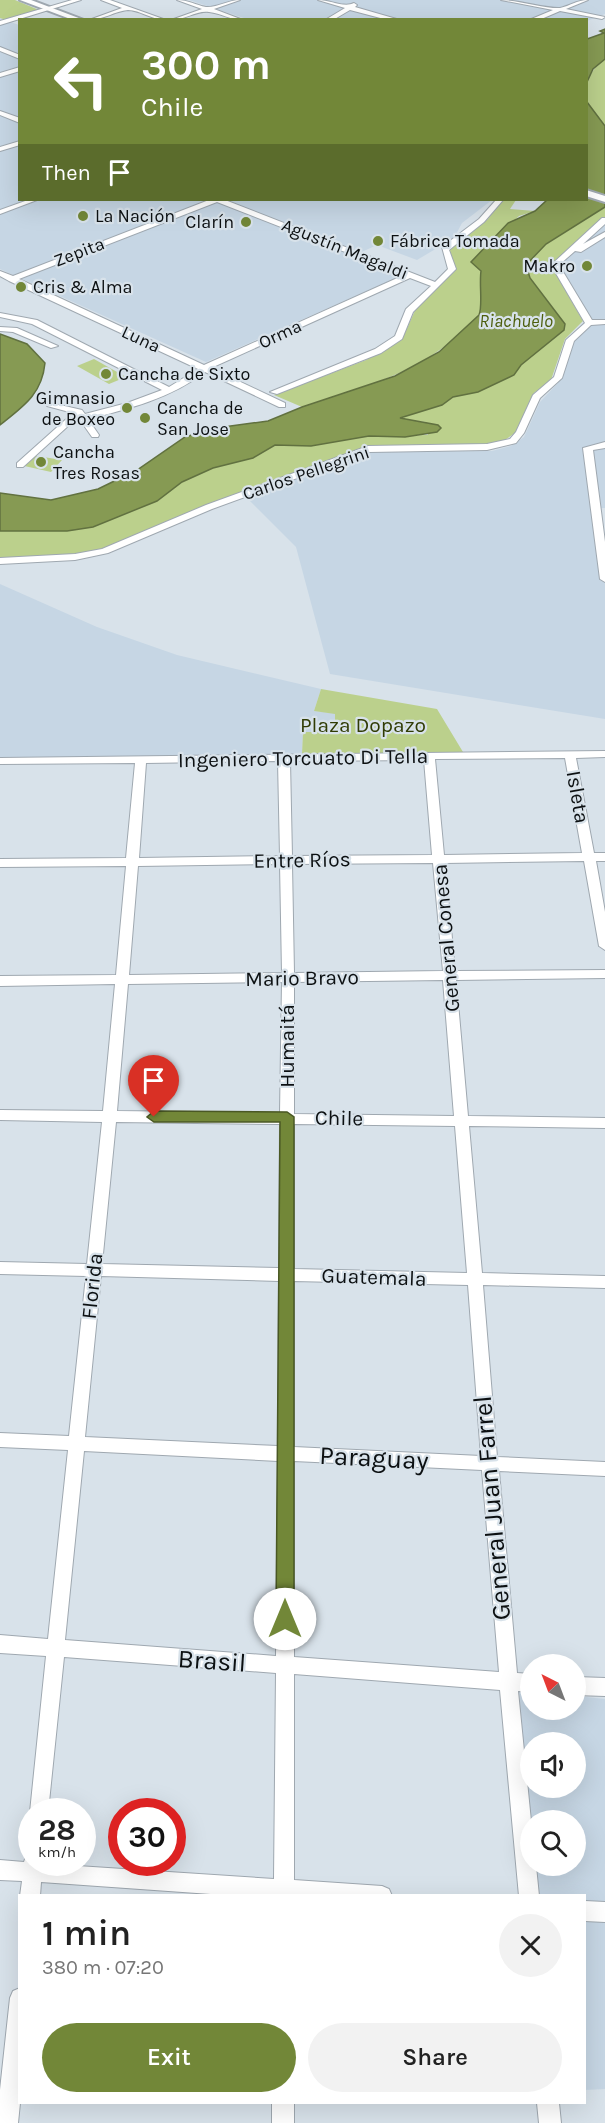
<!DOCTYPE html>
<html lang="en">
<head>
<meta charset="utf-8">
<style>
	:root { --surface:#fff; --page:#f2f2f2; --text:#222; --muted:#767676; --accent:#728738 }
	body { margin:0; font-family:Karla,sans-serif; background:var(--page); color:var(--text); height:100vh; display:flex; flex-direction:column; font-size:22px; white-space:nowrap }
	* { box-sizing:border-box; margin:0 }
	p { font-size:20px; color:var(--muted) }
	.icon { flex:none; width:33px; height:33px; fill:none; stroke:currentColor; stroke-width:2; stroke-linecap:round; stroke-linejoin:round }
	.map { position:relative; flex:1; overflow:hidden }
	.sheet { position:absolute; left:18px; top:1894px; width:568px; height:210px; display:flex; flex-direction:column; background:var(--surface); border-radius:0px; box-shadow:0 6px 24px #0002 }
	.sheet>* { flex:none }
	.hud { position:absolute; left:18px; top:18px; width:570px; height:183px; border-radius:0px; box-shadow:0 6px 24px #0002; background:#728738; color:#fff; overflow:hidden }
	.needle { width:39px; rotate:318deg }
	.controls { position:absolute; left:520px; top:1654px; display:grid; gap:12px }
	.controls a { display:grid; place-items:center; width:66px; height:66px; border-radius:50%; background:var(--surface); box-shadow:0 6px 24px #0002; font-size:30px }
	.speed { position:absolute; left:18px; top:1798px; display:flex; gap:12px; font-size:30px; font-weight:700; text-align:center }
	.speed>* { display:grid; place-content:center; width:78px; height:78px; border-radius:50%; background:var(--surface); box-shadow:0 6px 24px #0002; line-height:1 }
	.speed small { font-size:15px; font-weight:400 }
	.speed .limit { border:9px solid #d22; background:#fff; color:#111 }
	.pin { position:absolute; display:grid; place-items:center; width:51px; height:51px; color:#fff; margin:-62px -26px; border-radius:50% 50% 50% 0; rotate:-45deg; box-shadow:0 0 6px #0007 }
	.pin .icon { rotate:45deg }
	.me { position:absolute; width:66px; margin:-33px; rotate:0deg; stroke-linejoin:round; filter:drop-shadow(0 0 4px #0008) }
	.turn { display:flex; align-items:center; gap:21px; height:126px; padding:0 24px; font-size:27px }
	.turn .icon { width:78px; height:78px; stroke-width:2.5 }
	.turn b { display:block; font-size:42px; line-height:51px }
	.then { display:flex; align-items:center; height:57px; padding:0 24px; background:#0003; gap:12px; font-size:22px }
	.round { display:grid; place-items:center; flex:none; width:63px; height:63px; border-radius:32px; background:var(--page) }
	.overview { display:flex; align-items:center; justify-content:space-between; height:102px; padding:0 24px }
	h1 { font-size:36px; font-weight:600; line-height:45px }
	.primary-button { display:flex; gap:12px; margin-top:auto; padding:12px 24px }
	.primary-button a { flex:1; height:69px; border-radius:36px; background:var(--accent); color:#fff; font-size:24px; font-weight:600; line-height:69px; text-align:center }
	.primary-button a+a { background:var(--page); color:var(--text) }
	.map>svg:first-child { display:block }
	.built { fill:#c6d6e4; fill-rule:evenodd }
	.green { fill:#bbd08c }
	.water { fill:#869a53; stroke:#617140; stroke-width:1.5 }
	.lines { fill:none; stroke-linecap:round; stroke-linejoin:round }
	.minor-casing { stroke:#9fa8b0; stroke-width:2 }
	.major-casing { stroke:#9fa8b0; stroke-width:4 }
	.minor { fill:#fff; fill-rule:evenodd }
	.major { fill:#fff; fill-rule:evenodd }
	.route { fill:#728738; stroke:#4a5824; stroke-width:1.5 }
	.poi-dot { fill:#728738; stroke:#d8e2ea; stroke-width:2 }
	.labels { text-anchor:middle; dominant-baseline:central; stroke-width:4.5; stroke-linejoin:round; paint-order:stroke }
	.far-poi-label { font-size:18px; fill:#0c1012; stroke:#d8e2ea; text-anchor:start }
	.far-street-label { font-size:18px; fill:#0c1012; stroke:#d8e2ea }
	.far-water-label { font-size:18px; font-style:italic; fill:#4c5e0c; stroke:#d8e2ea }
	.park-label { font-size:21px; fill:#303c04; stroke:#d8e2ea }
	.street-label { font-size:21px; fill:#0c1012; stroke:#d8e2ea }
	.near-street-label { font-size:26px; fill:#0c1012; stroke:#d8e2ea }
</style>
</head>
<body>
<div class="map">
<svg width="605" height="2123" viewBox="0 0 605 2123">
	<rect width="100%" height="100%" fill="#d8e2ea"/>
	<path class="built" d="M189,0H605V14L587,21L250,20Z
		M0,18L19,25L20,200H492L462,223L454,238L417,260L377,245L353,256L401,276L206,362L0,269Z
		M605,219V508H591L605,584V719L330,674L296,547L246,497L355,452L492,451L511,446L524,437L540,402L558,383L567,339L585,321L552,268L553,264Z
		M0,584L97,627L177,655L321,689L314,711L335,713V732H303L302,759H0Z
		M519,1690L531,1692V1710H576V1696L605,1699V2089L585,2090V1896H537L534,1866H576V1821H531V1827ZM531,1743H576V1788H531Z"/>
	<path class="green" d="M0,0H15L39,10L6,20L0,18Z
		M605,59V126C600,120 589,110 587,102C581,86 592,68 605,59Z
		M502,200H516L510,209L535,211L519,216L472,262L481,270C480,280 482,311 479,315C476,320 470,324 466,328C421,373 361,388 302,407L274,395L366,360L383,350L404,335L417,306L455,271L447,250L488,219Z
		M605,207V218L551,265L583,321L565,339L551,380L534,393L515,433L502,442L481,445L366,447L187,513L113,545L87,553L0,558V531H67L93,527L157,501L182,482L213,468L253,458L275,445L311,446L369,436L428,435L426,422L399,420L400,418L442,405L453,397L478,392L514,375L521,365L564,330L565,324L530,278L526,265L546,244Z
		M94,359L126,377L109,384L77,366Z
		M31,455L62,460L51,472L20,465Z
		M321,689L437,709L463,752L302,754L303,732H335V714L314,711Z"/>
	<path class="water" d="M605,29V59L593,69L587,82V39L604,33L600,31Z
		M587,102L605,126V207L546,244L526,265L530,278L565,324L564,330L521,365L514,375L478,392L453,397L442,405L400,418L438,425L441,428L437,432L405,437L369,436L311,446L275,445L253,458L213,468L182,482L157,501L93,527L67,531H0V493L51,500L98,489L137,470L185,437L216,428L268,421L302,407L395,376L439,352L479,315C483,306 479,284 481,271L471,262L508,223L535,211L547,200H586Z
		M0,334L27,344L45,363C42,394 24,406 0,425Z"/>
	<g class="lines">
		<defs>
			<path id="minor" d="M72,0H81L0,25V21Z
				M101,0H110L166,20C152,20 140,10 128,10C115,11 103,20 89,20L122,8Z
				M177,0C188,0 196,5 206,7C216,8 229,0 240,0L214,9L243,20C230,20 221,13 209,12C198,10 184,20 171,20L202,9Z
				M318,0C330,0 344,8 354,3L357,5L355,7L400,20H388L350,10L333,20H325L345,8Z
				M501,0C518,0 547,9 560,8C570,6 577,0 588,0L566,9L605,17L602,19L560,11L539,20H529L553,10Z
				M0,47L20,55V59L0,51Z
				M20,67V71L0,77V73Z
				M0,111L20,118V123L0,115Z
				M20,141V145L0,151V147Z
				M28,200H37L0,214V210Z
				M209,200H225L435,282L448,269L442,247L479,219L496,200H503L484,222L449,250L456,269L413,312L402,339L381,353L277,394L270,392L375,349L395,336L406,309L431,286L410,278L211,368L285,403V407H279L205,372C171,398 129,409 88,419L99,435L98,437H92L78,417L23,467H17V463L73,413L47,406V402L82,410L85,414L127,403L162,390L32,324L0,317V313L37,320L169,387L198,369L9,281L0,276V271L13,276ZM217,202L404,275L204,365L19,279Z
				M602,218H605V224L583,244L605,232V237L581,252L575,251L559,265L592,320H605V324L591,325L574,341L562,378L540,398L524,433L516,443L487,450L369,452L212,509L108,553L75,560L0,564V558L75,554L102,549L206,505L368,446L487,444L510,439L516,432L533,395L554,377L566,340L585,323L551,265Z
				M0,327L17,328L58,346L51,348L13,332L0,331Z
				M605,442V448L593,450L605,542V582L600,579L583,448Z
				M605,751V757L576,758L594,853H605V861H596L605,912V950L599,946L584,861L445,863L455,971L605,970V978L456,980L468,1116L605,1118V1128L469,1126L482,1273L605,1276V1288L483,1285L497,1457L605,1462V1476L499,1471L517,1673L531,1674V1692L518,1691L531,1821V1866H536L539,1896H519L500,1690L294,1674V1880L382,1886L389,1889L392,1896H239L41,1882L40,1896H20L22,1881L0,1880V1860L24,1862L26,1856L32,1854V1863L274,1879L276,1673L64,1657L48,1812H32V1817L30,1812L46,1656L0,1653V1635L48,1639L68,1450L0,1447V1433L69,1436L86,1276L0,1274V1262L87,1264L102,1122L0,1120V1110L103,1111L115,984L0,986V976L116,975L126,866L0,867V859L126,858L135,763L0,764V758ZM565,758L582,853L444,855L435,759ZM424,760L432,855L292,856L290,761ZM278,761L280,856L139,858L146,763ZM433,863L443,971L294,973L292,864ZM280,864L282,973L129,975L138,866ZM443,980L454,1116L294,1114V982ZM282,982L280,1113L117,1111L128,984ZM116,1122L280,1124L279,1268L102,1264ZM294,1124L455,1126L467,1273L294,1269ZM101,1276L279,1281L278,1446L85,1437ZM294,1281L468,1285L481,1456L294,1447ZM84,1451L278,1461L276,1656L65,1640ZM294,1461L482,1470L499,1672L294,1657Z
				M576,1677L605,1678V1696L576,1695Z
				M585,1901L605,1902V1922L585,1921Z
				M20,1988V2103L18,2123H0V2090L10,1998L13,1991Z
				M272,2103H294V2123H272Z
				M537,2103H559L561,2123H539Z"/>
			<path id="major" d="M20,0H31L84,20H73Z
				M586,190L605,196V202L586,196Z"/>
		</defs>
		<use href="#minor" class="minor-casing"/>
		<use href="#major" class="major-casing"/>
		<use href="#minor" class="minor"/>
		<use href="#major" class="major"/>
	</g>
	<path class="route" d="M154,1111L287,1112L294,1117V1619L292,1625L285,1628L279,1625L276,1619L280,1122H154L147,1117Z"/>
	<g class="poi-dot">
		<circle cx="83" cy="216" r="6"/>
		<circle cx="246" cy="222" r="6"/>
		<circle cx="378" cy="241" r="6"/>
		<circle cx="587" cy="266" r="6"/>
		<circle cx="21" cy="287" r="6"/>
		<circle cx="106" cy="374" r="6"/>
		<circle cx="127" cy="408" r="6"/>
		<circle cx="145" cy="418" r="6"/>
		<circle cx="41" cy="462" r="6"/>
	</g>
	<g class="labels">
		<g class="far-poi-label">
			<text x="95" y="216">La Nación</text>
			<text x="234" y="222" text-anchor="end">Clarín</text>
			<text x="390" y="241">Fábrica Tomada</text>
			<text x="575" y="266" text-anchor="end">Makro</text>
			<text x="33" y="287">Cris &amp; Alma</text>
			<text x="118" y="374">Cancha de Sixto</text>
			<text x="115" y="398" text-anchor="end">Gimnasio<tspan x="115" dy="21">de Boxeo</tspan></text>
			<text x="157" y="408">Cancha de<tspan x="157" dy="21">San Jose</tspan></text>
			<text x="53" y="452">Cancha<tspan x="53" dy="21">Tres Rosas</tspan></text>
		</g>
		<g class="far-street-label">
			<text transform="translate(345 249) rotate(22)">Agustín Magaldi</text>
			<text transform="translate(79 252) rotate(-21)">Zepita</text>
			<text transform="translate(280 334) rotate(-25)">Orma</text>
			<text transform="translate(141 339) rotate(25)">Luna</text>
			<text transform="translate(306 473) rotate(-19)">Carlos Pellegrini</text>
		</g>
		<g class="far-water-label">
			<text x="516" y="321">Riachuelo</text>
		</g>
		<g class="park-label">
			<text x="363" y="725">Plaza Dopazo</text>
		</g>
		<g class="street-label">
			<text transform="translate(303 758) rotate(-1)">Ingeniero Torcuato Di Tella</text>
			<text transform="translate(578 797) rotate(80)">Isleta</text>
			<text transform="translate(302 860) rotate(-1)">Entre Ríos</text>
			<text transform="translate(446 938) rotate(-95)">General Conesa</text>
			<text transform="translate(302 978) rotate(-1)">Mario Bravo</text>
			<text transform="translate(287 1046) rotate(-90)">Humaitá</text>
			<text transform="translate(339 1118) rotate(1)">Chile</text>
			<text transform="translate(374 1277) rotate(2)">Guatemala</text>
			<text transform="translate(92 1286) rotate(-84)">Florida</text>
		</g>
		<g class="near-street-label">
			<text transform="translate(374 1458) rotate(3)">Paraguay</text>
			<text transform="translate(492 1508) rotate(-95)">General Juan Farrel</text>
			<text transform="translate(212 1661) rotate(4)">Brasil</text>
		</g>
	</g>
</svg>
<div class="controls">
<a><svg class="needle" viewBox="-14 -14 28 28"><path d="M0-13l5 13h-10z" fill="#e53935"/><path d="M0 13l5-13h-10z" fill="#767676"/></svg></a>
<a><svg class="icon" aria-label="sound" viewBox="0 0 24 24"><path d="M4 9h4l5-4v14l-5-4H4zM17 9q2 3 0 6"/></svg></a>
<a><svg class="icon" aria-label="search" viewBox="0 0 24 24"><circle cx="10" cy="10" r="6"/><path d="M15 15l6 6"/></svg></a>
</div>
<div class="speed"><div>28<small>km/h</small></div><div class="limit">30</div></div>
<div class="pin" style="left:154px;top:1117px;background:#d93025"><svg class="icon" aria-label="arrive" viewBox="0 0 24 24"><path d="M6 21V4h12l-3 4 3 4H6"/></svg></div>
<svg class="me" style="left:285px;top:1619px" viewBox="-20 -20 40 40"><circle r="19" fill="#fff"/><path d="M0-13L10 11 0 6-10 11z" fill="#728738"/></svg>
<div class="hud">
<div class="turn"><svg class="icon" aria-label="left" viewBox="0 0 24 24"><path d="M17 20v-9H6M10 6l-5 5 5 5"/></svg><div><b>300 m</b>Chile</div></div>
<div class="then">Then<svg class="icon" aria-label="arrive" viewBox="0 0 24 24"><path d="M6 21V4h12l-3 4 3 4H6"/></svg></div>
</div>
<section class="sheet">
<div class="overview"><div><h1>1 min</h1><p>380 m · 07:20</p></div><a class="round"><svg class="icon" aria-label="close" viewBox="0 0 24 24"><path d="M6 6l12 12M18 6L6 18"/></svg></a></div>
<div class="primary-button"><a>Exit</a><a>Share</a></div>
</section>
</div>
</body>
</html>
